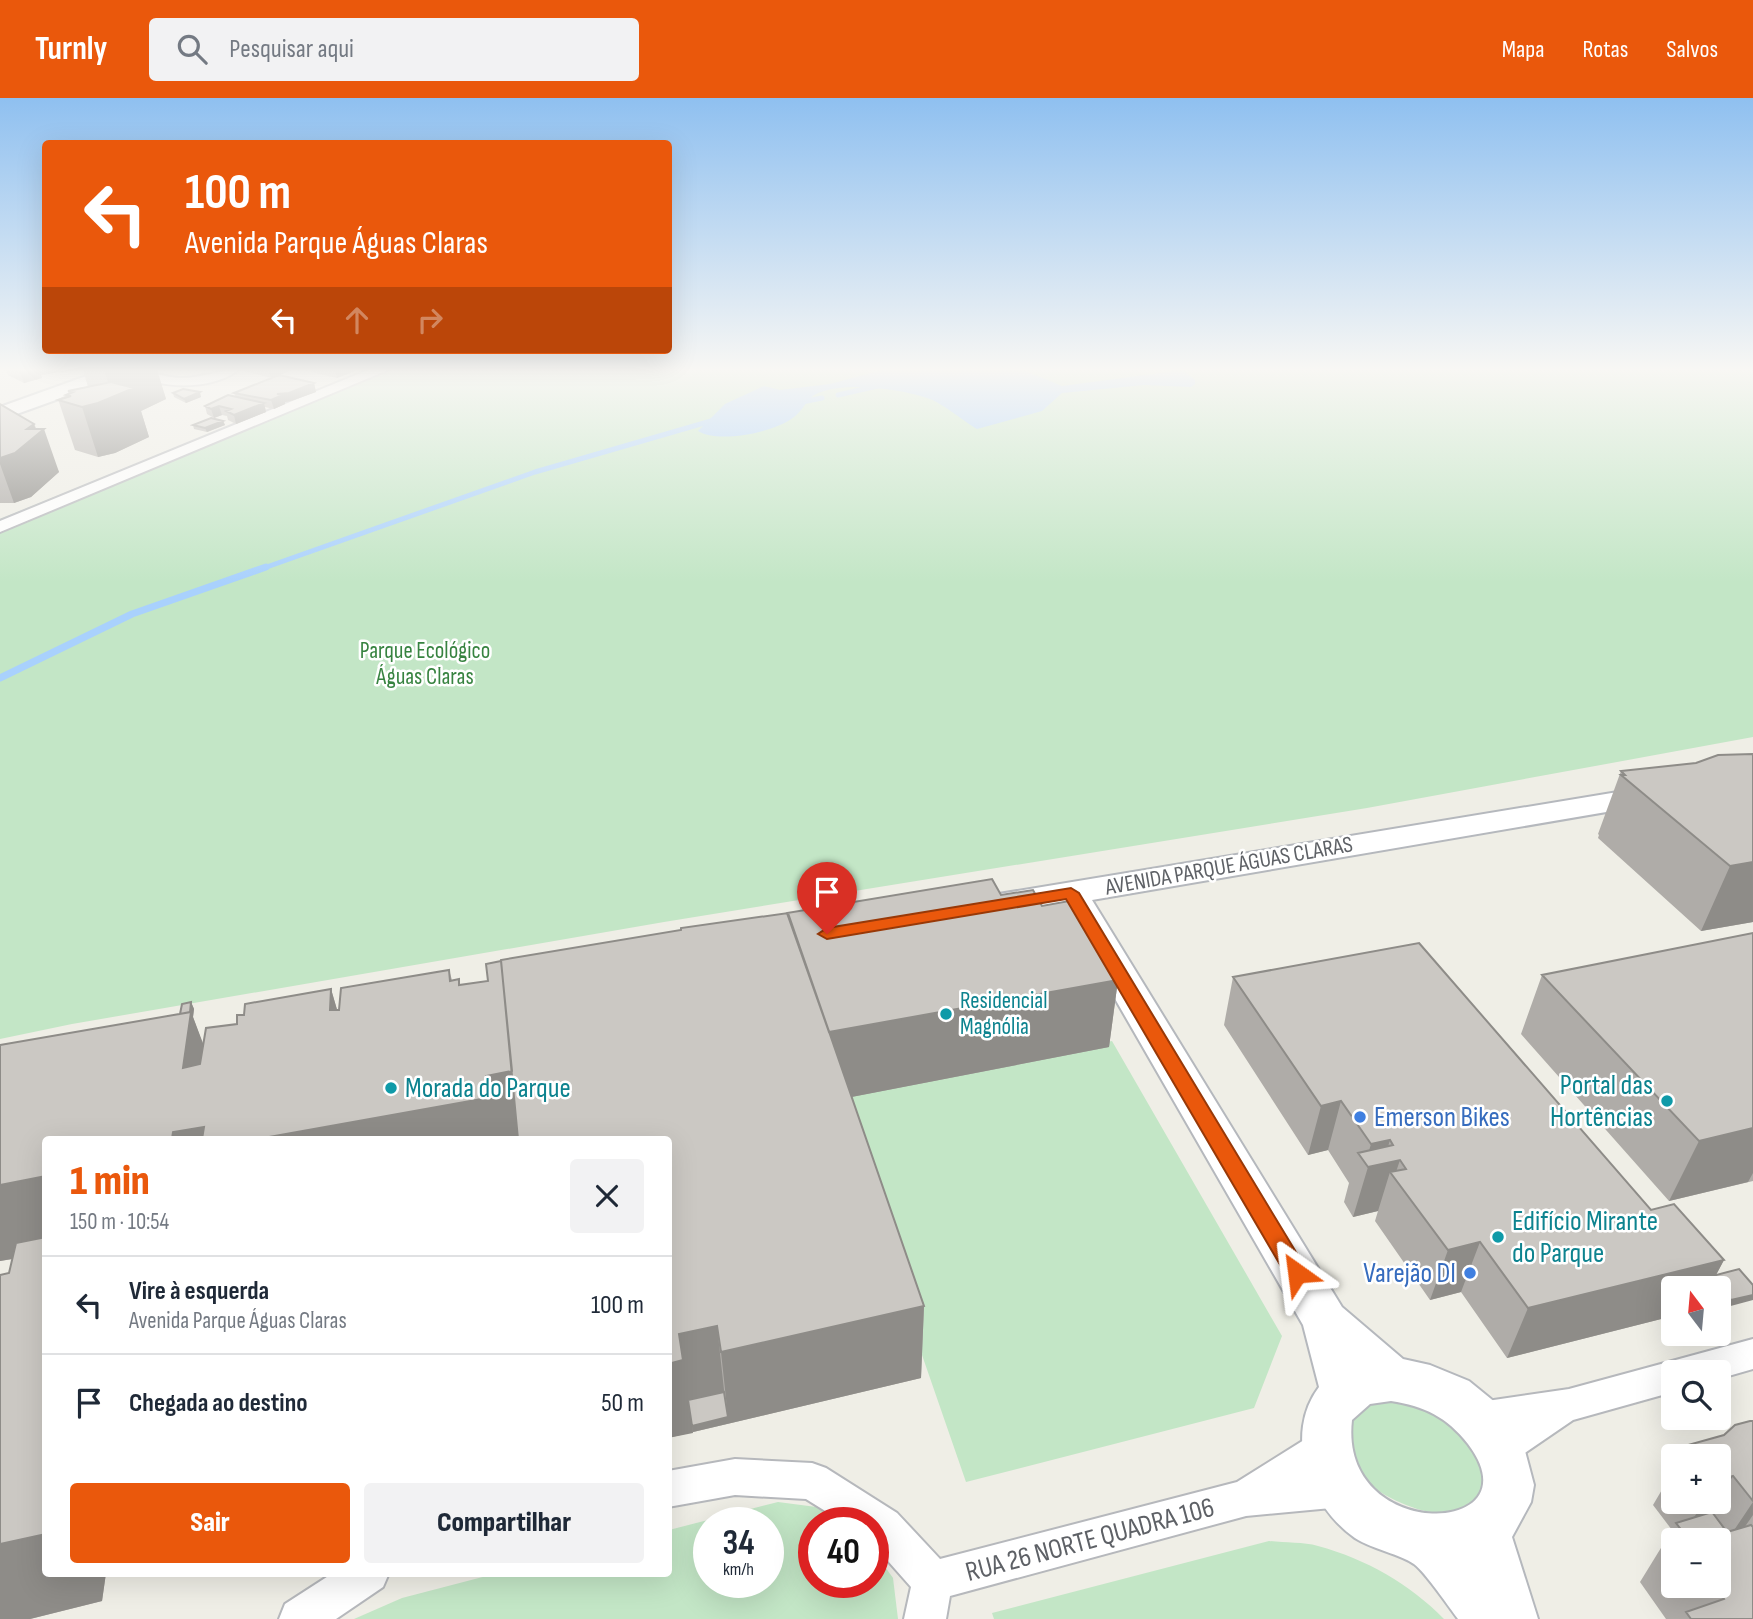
<!DOCTYPE html>
<html lang="pt">
<head>
<meta charset="utf-8">
<style>
	:root { --surface:#fff; --page:#f2f2f3; --text:#1f2937; --muted:#747a83; --line:#e0e1e3; --accent:#ea580c }
	body { margin:0; font-family:"Sofia Sans Condensed",sans-serif; background:var(--page); color:var(--text); height:100vh; display:flex; flex-direction:column; font-size:26px; white-space:nowrap }
	* { box-sizing:border-box; margin:0 }
	p { font-size:23px; color:var(--muted) }
	.icon { flex:none; width:38px; height:38px; fill:none; stroke:currentColor; stroke-width:2; stroke-linecap:round; stroke-linejoin:round }
	.map { position:relative; flex:1; overflow:hidden }
	.panel { position:absolute; left:42px; top:1038px; width:630px; height:441px; display:flex; flex-direction:column; background:var(--surface); border-radius:7px; box-shadow:0 7px 28px #0002 }
	.panel>* { flex:none }
	.banner { position:absolute; left:42px; top:42px; width:630px; height:214px; border-radius:7px; box-shadow:0 7px 28px #0002; background:#ea580c; color:#fff; overflow:hidden }
	.needle { width:46px; rotate:344deg }
	.tools { position:absolute; left:1661px; top:1178px; display:grid; gap:14px }
	.tools a { display:grid; place-items:center; width:70px; height:70px; border-radius:7px; background:var(--surface); box-shadow:0 7px 28px #0002; font-size:35px }
	.speed { position:absolute; left:693px; top:1409px; display:flex; gap:14px; font-size:35px; font-weight:700; text-align:center }
	.speed>* { display:grid; place-content:center; width:91px; height:91px; border-radius:50%; background:var(--surface); box-shadow:0 7px 28px #0002; line-height:1 }
	.speed small { font-size:18px; font-weight:400 }
	.speed .limit { border:10px solid #d22; background:#fff; color:#111 }
	.pin { position:absolute; display:grid; place-items:center; width:60px; height:60px; color:#fff; margin:-72px -30px; border-radius:50% 50% 50% 0; rotate:-45deg; box-shadow:0 0 7px #0007 }
	.pin .icon { rotate:45deg }
	.me { position:absolute; width:77px; margin:-38px; rotate:329deg; stroke-linejoin:round; filter:drop-shadow(0 0 5px #0008) }
	.turn { display:flex; align-items:center; gap:24px; height:147px; padding:0 28px; font-size:32px }
	.turn .icon { width:91px; height:91px; stroke-width:2.5 }
	.turn b { display:block; font-size:49px; line-height:60px }
	.lanes { display:flex; align-items:center; height:66px; padding:0 28px; background:#0003; justify-content:center; gap:35px; direction:ltr }
	.lanes .off { opacity:.35 }
	.round { display:grid; place-items:center; flex:none; width:74px; height:74px; border-radius:7px; background:var(--page) }
	.head { display:flex; align-items:center; justify-content:space-between; height:119px; padding:0 28px }
	h1 { font-size:42px; font-weight:800; line-height:52px; color:var(--accent) }
	.action { display:flex; gap:14px; margin-top:auto; padding:14px 28px }
	.action a { flex:1; height:80px; border-radius:7px; background:var(--accent); color:#fff; font-size:28px; font-weight:800; line-height:80px; text-align:center }
	.action a+a { background:var(--page); color:var(--text) }
	ul { padding:0; list-style:none }
	li { display:flex; align-items:center; gap:21px; height:98px; padding:0 28px; border-top:2px solid var(--line) }
	li div { flex:1 }
	li b { display:block; font-size:26px }
	li em { font-style:normal }
	header { display:flex; align-items:center; gap:42px; box-sizing:border-box; height:98px; padding:0 35px; background:var(--accent); color:#fff }
	header strong { font-size:33px }
	nav { display:flex; gap:38px; margin-inline-start:auto; font-size:24px }
	.search { width:490px; height:63px; background:var(--page); display:flex; align-items:center; gap:18px; box-sizing:border-box; padding:0 24px; border-radius:7px; color:var(--muted); font-size:26px }
	.map>svg:first-child { display:block }
	.green { fill:#c3e6c6; fill-rule:evenodd }
	.water { fill:#a9d1fd }
	.lines { fill:none; stroke-linecap:round; stroke-linejoin:round }
	.stream-far1 { stroke:#a9d1fd; stroke-width:5 }
	.stream { stroke:#a9d1fd; stroke-width:7 }
	.street-casing { stroke:#b6b8bc; stroke-width:4 }
	.secondary-casing { stroke:#b5b8bd; stroke-width:4 }
	.street { fill:#fff; fill-rule:evenodd }
	.secondary { fill:#fff; fill-rule:evenodd }
	.wall { fill:#afaca8; fill-rule:evenodd }
	.shaded-wall { fill:#8e8c88 }
	.building { fill:#cbc8c3; stroke:#8e8c88; stroke-width:2 }
	.route { fill:#ea580c; stroke:#983908; stroke-width:2 }
	.culture-dot { fill:#0f9aa8; stroke:#fff; stroke-width:2.5 }
	.shop-dot { fill:#3f7fe0; stroke:#fff; stroke-width:2.5 }
	.labels { text-anchor:middle; dominant-baseline:central; stroke-width:5; stroke-linejoin:round; paint-order:stroke }
	.park-label { font-size:23px; fill:#378340; stroke:#fff }
	.street-label { font-size:23px; fill:#5e6166; stroke:#fff }
	.culture-label { font-size:23px; fill:#0d838f; stroke:#fff; text-anchor:start }
	.near-culture-label { font-size:28px; fill:#0d838f; stroke:#fff; text-anchor:start }
	.near-shop-label { font-size:28px; fill:#366cbe; stroke:#fff; text-anchor:start }
	.near-street-label { font-size:28px; fill:#5e6166; stroke:#fff }
</style>
</head>
<body>
<header>
<strong>Turnly</strong>
<div class="search"><svg class="icon" aria-label="search" viewBox="0 0 24 24"><circle cx="10" cy="10" r="6"/><path d="M15 15l6 6"/></svg>Pesquisar aqui</div>
<nav><a>Mapa</a><a>Rotas</a><a>Salvos</a></nav>
</header>
<div class="map">
<svg width="1753" height="1521" viewBox="0 0 1753 1521">
	<rect width="100%" height="100%" fill="#efeee6"/>
	<path class="green" d="M367,272H1753V639L1367,710L664,824L72,926L0,941V421Z
		M1112,943L1282,1238L1254,1310L966,1384L833,1000Z
		M1385,1281L1492,1341L1481,1402C1467,1409 1456,1414 1441,1415C1414,1415 1359,1390 1352,1362C1348,1344 1351,1321 1350,1302Z
		M778,1404L824,1410L845,1424H814V1484H873V1452L893,1480L898,1521H354L402,1500L498,1475H668L669,1432ZM709,1424H768V1484H709Z
		M1269,1443C1285,1445 1303,1444 1318,1448C1366,1461 1410,1486 1444,1521H994L992,1515Z"/>
	<path class="water" d="M882,272H1023L1062,288L1183,272L1195,282V286L1191,289L1144,287L1062,295L1042,313L977,331C962,322 941,304 927,300C899,291 849,284 821,294C807,298 805,311 794,319C776,334 718,346 698,333L725,306L764,288L780,292L830,286Z"/>
	<g class="lines">
		<path class="stream-far1" d="M838,297L882,287
			M797,305L822,300
			M261,471L535,374L718,321"/>
		<path class="stream" d="M0,580L132,516L266,469"/>
		<defs>
			<path id="street" d="M131,272C149,272 164,280 182,280C201,280 218,272 238,272C214,292 155,293 131,272Z
				M368,272H388L0,434V423Z
				M1753,1241V1271L1718,1281V1274H1673V1294L1573,1322L1513,1363L1500,1368L1487,1363L1481,1351L1487,1339L1491,1336L1480,1338L1467,1333L1462,1321L1467,1309L1480,1304L1569,1291Z
				M1325,1332L1338,1337L1344,1349L1338,1361L1317,1375L1342,1373L1356,1378L1361,1391L1356,1404L1342,1409L1246,1418L950,1498L946,1521H904L911,1489L873,1446V1424H843L806,1401L735,1397L668,1409V1373L735,1361L812,1365L826,1370L897,1415L940,1461L1237,1384L1312,1337Z
				M333,1475H389L383,1489L336,1521H279L285,1506Z"/>
			<path id="secondary" d="M103,272H130L128,276L0,322V309Z
				M1654,688L1665,690L1670,697L1665,704L1092,802L1342,1209L1403,1261L1430,1267L1469,1283L1496,1305L1508,1320L1525,1353L1534,1387L1531,1404L1512,1439L1538,1521H1458C1448,1508 1426,1475 1414,1466C1400,1456 1374,1452 1355,1440C1309,1408 1283,1337 1319,1289L1303,1227L1061,807L993,819L981,816L976,808L981,800L993,797ZM1391,1303C1424,1308 1447,1319 1468,1346C1539,1439 1338,1446 1352,1322L1370,1306Z"/>
		</defs>
		<use href="#street" class="street-casing"/>
		<use href="#secondary" class="secondary-casing"/>
		<use href="#street" class="street"/>
		<use href="#secondary" class="secondary"/>
	</g>
	<path class="wall" d="M5,272H73L41,277L42,280L24,285L8,277Z
		M83,272H157L166,301L141,313L149,339L115,355L98,359L75,352L58,301L67,297L69,296L68,293L88,289Z
		M240,272H292L280,277L314,285L316,294L291,303L285,304V306L274,311L265,309L266,314L236,326L228,322L227,318L222,317L214,320L207,316L205,308L235,298L234,295L271,280Z
		M311,272H354L355,273L337,280L311,274Z
		M173,295L201,299L186,305L174,299Z
		M0,306L34,326L59,374L31,399L14,405H0Z
		M223,323L225,327L207,334L194,331L193,327Z
		M1753,656V824L1701,833L1598,740L1599,737L1598,736L1621,673L1696,665Z
		M992,781L1001,797L1033,792L1042,808L1069,803L1118,882L1109,949L851,999L924,1208L921,1280L668,1340V1041H46V1475H106L102,1503L30,1521H0V1177L9,1175L13,1161L0,1163V947L180,916L182,906L191,904L194,911L193,919L203,947L206,930L237,926V917H244L245,906L331,891L337,912H339L341,890L449,872L452,882L459,881L460,887L488,883L486,866L501,863V862L681,832V830L787,815Z
		M1753,835V1083L1669,1103L1521,936L1542,877Z
		M1233,879L1651,1112L1724,1162L1716,1177L1753,1187L1727,1209L1718,1199V1190H1710L1709,1189V1190H1673V1218L1507,1260L1461,1194L1430,1202L1375,1123L1378,1113L1353,1119L1344,1104L1349,1085L1328,1052L1308,1057L1224,927Z
		M1753,1323V1521H1666L1640,1484L1672,1432L1653,1407L1673,1373V1404H1718V1358H1682L1688,1347L1724,1337ZM1673,1442H1718V1488H1673Z"/>
	<path class="shaded-wall" d="M19,272H73L41,277L42,280L24,285Z
		M104,272H157L166,301L141,313L149,339L115,355L98,359L82,309L113,299Z
		M269,272H292L271,280Z
		M335,272H354L355,273L337,280Z
		M314,285L316,294L291,303L285,304V306L274,311L271,302L277,296Z
		M200,294L201,299L186,305L184,301Z
		M264,305L266,314L236,326L234,317Z
		M219,308L222,317L214,320L211,311Z
		M223,323L225,327L207,334L205,330Z
		M34,326L37,337L44,331L59,374L31,399L14,405L0,366V360Z
		M1753,764V824L1701,833L1730,768Z
		M1118,882L1109,949L831,1003L829,934Z
		M331,891L351,959L330,912Z
		M191,904L194,911L193,919L217,982L183,970Z
		M512,973L526,1041H258L486,978Z
		M1341,1003L1328,1052L1308,1057L1321,1008Z
		M204,1029L209,1041H172L173,1034Z
		M1753,1030V1075L1748,1084L1669,1103L1699,1043Z
		M1390,1042L1383,1066L1400,1062L1394,1080L1390,1074L1378,1113L1353,1119L1368,1069L1365,1066L1371,1046Z
		M46,1078V1155L0,1163V1087Z
		M1480,1144L1461,1194L1430,1202L1448,1152Z
		M1724,1162L1709,1190H1673V1218L1507,1260L1528,1210Z
		M1753,1197V1202L1727,1209L1731,1202Z
		M924,1208L921,1280L693,1334L692,1328L728,1319L721,1254Z
		M717,1228L725,1301L689,1308L693,1335L668,1340V1266L679,1236Z
		M1733,1378L1718,1402V1383Z
		M1704,1404H1717L1695,1438L1684,1435Z
		M1753,1404V1417L1724,1459L1718,1456Z
		M46,1436V1475H106L102,1503L30,1521H0V1446Z"/>
	<path class="building" d="M279,277L314,285L289,295L277,296L283,297L271,302L234,295Z
		M111,284L134,290L98,305L82,309L58,302L71,298L66,297L73,294L68,293Z
		M183,291L200,294L184,301L173,295Z
		M228,297L264,305L234,317L226,313L231,311L219,308L211,311L205,308Z
		M0,306L34,326L27,331H44L15,355L0,360Z
		M211,320L223,323L205,330L193,327Z
		M1753,656V764L1730,768L1621,677H1625L1621,673L1696,665L1718,657Z
		M992,781L1001,797L1033,792L1042,808L1069,803L1118,882L829,934L787,815Z
		M788,815L924,1208L721,1254L717,1228L679,1236L683,1262L668,1266V1041H518L501,862L681,832V830Z
		M1753,835V1030L1699,1043L1542,877Z
		M1419,845L1651,1112L1674,1106L1724,1162L1528,1210L1480,1144L1448,1152L1390,1074L1406,1071L1400,1062L1368,1069L1358,1055L1393,1047L1390,1042L1371,1046L1341,1003L1321,1008L1233,879Z
		M501,863L512,973L486,978L487,1000L258,1041H202L204,1029L173,1034L172,1041H46V1078L0,1087V947L191,914L183,970L200,966L206,930L237,926V917H244L245,906L331,891L330,912H339L341,890L449,872L450,883L459,881V887L488,883L486,866Z
		M191,904L190,914L180,916L182,906Z
		M331,1037V1041H308Z
		M46,1139V1436L0,1446V1177L9,1175L16,1145Z
		M1739,1171L1753,1187V1197L1731,1202L1713,1182L1716,1177Z
		M724,1294L728,1319L692,1328L688,1302Z
		M1750,1323H1753V1403L1733,1378L1718,1383V1358H1697L1688,1347L1724,1337L1735,1327Z
		M1712,1414L1727,1434L1751,1427L1753,1429V1521H1691L1686,1514L1724,1501L1717,1488H1718V1442H1689L1676,1425Z"/>
	<linearGradient id="sky" x2="0" y2="1"><stop stop-color="#8fc0f0"/><stop offset="0.56" stop-color="#f8f7f4"/><stop offset="1" stop-color="#f8f7f4" stop-opacity="0"/></linearGradient>
	<rect width="1753" height="485" fill="url(#sky)"/>
	<path class="route" d="M1071,790L1079,795L1305,1169L1308,1175L1305,1182L1297,1185L1289,1182L1066,801L827,841L818,836L827,830Z"/>
	<g class="culture-dot">
		<circle cx="946" cy="916" r="7"/>
		<circle cx="391" cy="990" r="7"/>
		<circle cx="1667" cy="1003" r="7"/>
		<circle cx="1498" cy="1139" r="7"/>
	</g>
	<g class="shop-dot">
		<circle cx="1360" cy="1019" r="7"/>
		<circle cx="1470" cy="1175" r="7"/>
	</g>
	<g class="labels">
		<g class="park-label">
			<text x="425" y="553">Parque Ecológico<tspan x="425" dy="26">Águas Claras</tspan></text>
		</g>
		<g class="street-label">
			<text transform="translate(1229 768) rotate(-10)">AVENIDA PARQUE ÁGUAS CLARAS</text>
		</g>
		<g class="culture-label">
			<text x="960" y="903">Residencial<tspan x="960" dy="26">Magnólia</tspan></text>
		</g>
		<g class="near-culture-label">
			<text x="1653" y="987" text-anchor="end">Portal das<tspan x="1653" dy="32">Hortências</tspan></text>
			<text x="405" y="990">Morada do Parque</text>
			<text x="1512" y="1123">Edifício Mirante<tspan x="1512" dy="32">do Parque</tspan></text>
		</g>
		<g class="near-shop-label">
			<text x="1374" y="1019">Emerson Bikes</text>
			<text x="1456" y="1175" text-anchor="end">Varejão DI</text>
		</g>
		<g class="near-street-label">
			<text transform="translate(1090 1442) rotate(-15)">RUA 26 NORTE QUADRA 106</text>
		</g>
	</g>
</svg>
<div class="tools">
<a><svg class="needle" viewBox="-14 -14 28 28"><path d="M0-13l5 13h-10z" fill="#e53935"/><path d="M0 13l5-13h-10z" fill="#747a83"/></svg></a>
<a><svg class="icon" aria-label="search" viewBox="0 0 24 24"><circle cx="10" cy="10" r="6"/><path d="M15 15l6 6"/></svg></a>
<a>+</a>
<a>−</a>
</div>
<div class="speed"><div>34<small>km/h</small></div><div class="limit">40</div></div>
<div class="pin" style="left:827px;top:836px;background:#d93025"><svg class="icon" aria-label="arrive" viewBox="0 0 24 24"><path d="M6 21V4h12l-3 4 3 4H6"/></svg></div>
<svg class="me" style="left:1297px;top:1175px" viewBox="-20 -20 40 40"><path d="M0-17L14 15 0 8-14 15z" fill="#ea580c" stroke="#fff" stroke-width="4"/></svg>
<div class="banner">
<div class="turn"><svg class="icon" aria-label="left" viewBox="0 0 24 24"><path d="M17 20v-9H6M10 6l-5 5 5 5"/></svg><div><b>100 m</b>Avenida Parque Águas Claras</div></div>
<div class="lanes"><svg class="icon" aria-label="left" viewBox="0 0 24 24"><path d="M17 20v-9H6M10 6l-5 5 5 5"/></svg><svg class="icon off" aria-label="ahead" viewBox="0 0 24 24"><path d="M12 20V5M6 11l6-6 6 6"/></svg><svg class="icon off" aria-label="right" viewBox="0 0 24 24"><path d="M7 20v-9h11M14 6l5 5-5 5"/></svg></div>
</div>
<section class="panel">
<div class="head"><div><h1>1 min</h1><p>150 m · 10:54</p></div><a class="round"><svg class="icon" aria-label="close" viewBox="0 0 24 24"><path d="M6 6l12 12M18 6L6 18"/></svg></a></div>
<ul>
<li><svg class="icon" aria-label="left" viewBox="0 0 24 24"><path d="M17 20v-9H6M10 6l-5 5 5 5"/></svg><div><b>Vire à esquerda</b><p>Avenida Parque Águas Claras</p></div><em>100 m</em></li>
<li><svg class="icon" aria-label="arrive" viewBox="0 0 24 24"><path d="M6 21V4h12l-3 4 3 4H6"/></svg><div><b>Chegada ao destino</b></div><em>50 m</em></li>
</ul>
<div class="action"><a>Sair</a><a>Compartilhar</a></div>
</section>
</div>
</body>
</html>
